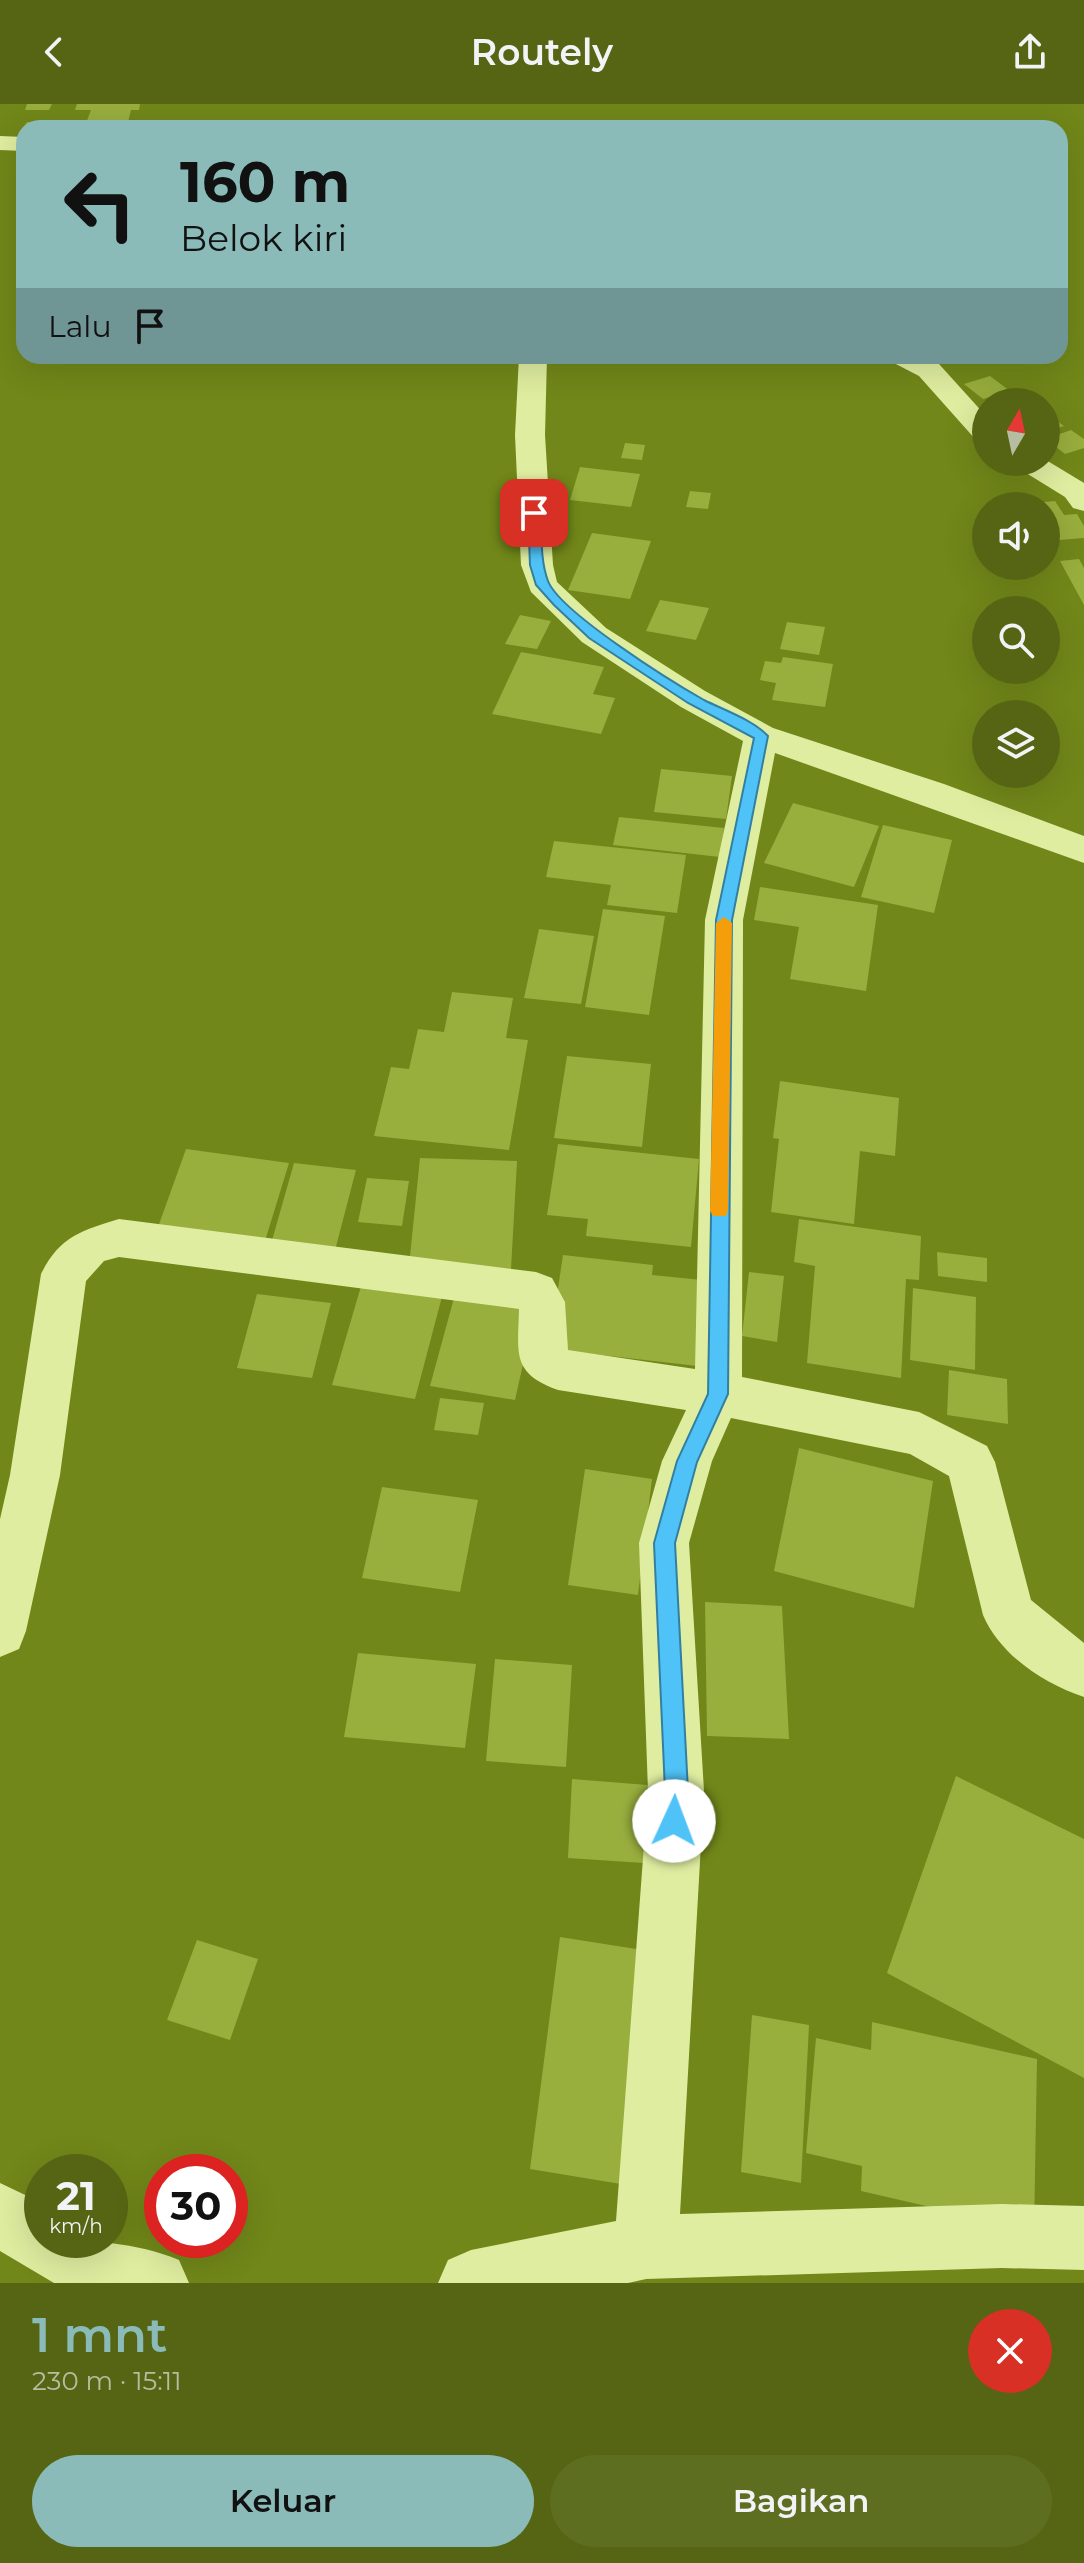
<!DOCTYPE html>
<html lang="id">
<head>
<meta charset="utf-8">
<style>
	:root { --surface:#556513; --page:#5e6e21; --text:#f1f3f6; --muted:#b6bda0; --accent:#8bbbb9 }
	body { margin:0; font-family:Montserrat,sans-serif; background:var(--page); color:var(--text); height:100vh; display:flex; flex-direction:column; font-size:30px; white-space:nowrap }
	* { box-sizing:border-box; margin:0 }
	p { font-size:26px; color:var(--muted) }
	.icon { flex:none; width:44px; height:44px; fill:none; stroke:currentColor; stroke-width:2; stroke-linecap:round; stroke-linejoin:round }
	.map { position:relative; height:2179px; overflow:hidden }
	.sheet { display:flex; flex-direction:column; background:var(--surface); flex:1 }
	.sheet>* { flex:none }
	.hud { position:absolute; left:16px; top:16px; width:1052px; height:244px; border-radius:24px; box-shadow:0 8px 32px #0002; background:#8bbbb9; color:#111; overflow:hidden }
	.needle { width:52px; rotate:9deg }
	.tools { position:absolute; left:972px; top:284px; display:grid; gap:16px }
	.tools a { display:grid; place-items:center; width:88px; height:88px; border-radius:50%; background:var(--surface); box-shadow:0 8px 32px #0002; font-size:40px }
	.speed { position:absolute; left:24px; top:2050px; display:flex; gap:16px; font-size:40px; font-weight:700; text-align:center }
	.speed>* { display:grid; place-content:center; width:104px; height:104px; border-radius:50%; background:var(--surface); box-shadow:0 8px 32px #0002; line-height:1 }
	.speed small { font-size:20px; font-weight:400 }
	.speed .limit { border:12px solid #d22; background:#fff; color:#111 }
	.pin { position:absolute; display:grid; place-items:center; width:68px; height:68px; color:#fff; margin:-34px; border-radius:16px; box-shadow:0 4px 12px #0006 }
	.me { position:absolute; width:88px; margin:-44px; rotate:2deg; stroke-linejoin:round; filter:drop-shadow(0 0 6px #0008) }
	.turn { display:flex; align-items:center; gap:28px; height:168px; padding:0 32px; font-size:36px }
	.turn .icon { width:104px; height:104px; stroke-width:2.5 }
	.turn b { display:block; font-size:56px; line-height:68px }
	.then { display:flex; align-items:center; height:76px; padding:0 32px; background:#0003; gap:16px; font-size:30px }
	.round { display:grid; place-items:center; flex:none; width:84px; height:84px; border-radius:42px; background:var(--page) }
	.overview { display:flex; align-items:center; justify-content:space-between; height:136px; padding:0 32px }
	h1 { font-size:48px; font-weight:600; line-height:60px; color:var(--accent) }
	.cta { display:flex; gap:16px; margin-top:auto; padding:16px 32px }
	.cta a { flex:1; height:92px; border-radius:48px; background:var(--accent); color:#111; font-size:32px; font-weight:600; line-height:92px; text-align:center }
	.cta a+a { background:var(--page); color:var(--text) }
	header { display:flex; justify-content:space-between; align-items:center; height:104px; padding:0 32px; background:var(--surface); font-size:36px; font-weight:600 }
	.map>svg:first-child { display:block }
	.building { fill:#98ae3d }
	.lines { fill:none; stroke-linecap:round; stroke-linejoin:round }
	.minor { fill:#dfeda0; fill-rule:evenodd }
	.route { fill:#4fc3f7; stroke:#337fa1; stroke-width:2 }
	.slow { fill:#f59e0b }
</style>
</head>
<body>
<header><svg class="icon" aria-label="back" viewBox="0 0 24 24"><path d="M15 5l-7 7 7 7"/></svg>Routely<svg class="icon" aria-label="share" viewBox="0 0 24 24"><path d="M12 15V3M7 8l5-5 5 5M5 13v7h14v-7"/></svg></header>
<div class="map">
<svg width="1084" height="2179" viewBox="0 0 1084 2179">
	<rect width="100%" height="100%" fill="#718719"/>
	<path class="building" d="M27,0H52L49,6H25Z
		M77,0H140L139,6H131L127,22H85L91,6H75Z
		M27,18L59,19L56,24H24V35H16Z
		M990,272L1010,287L983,295L964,280Z
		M1015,288L1028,298L989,296Z
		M1046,309L1064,322L1046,328Z
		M1071,326L1084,335V344L1065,350L1046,335Z
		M625,339L645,341L642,356L621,354Z
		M580,363L640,370L631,403L570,396Z
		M690,387L711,389L708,405L686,403Z
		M1055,397L1064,411L1077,410L1084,422V434L1046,437V402L1024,400Z
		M592,429L651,437L630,495L568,486Z
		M1079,455L1084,464V501L1060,457Z
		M660,496L709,504L696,536L646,527Z
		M520,511L551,517L537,545L505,540Z
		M787,518L825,523L819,551L780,545Z
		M521,548L604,563L593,590L615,594L601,630L492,610Z
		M783,553L833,560L825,603L772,596L776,579L760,576L765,557L781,559Z
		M661,665L732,672L726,715L654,708Z
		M793,699L879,722L854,783L764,759Z
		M619,713L724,724L720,753L613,741Z
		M883,721L952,736L934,809L861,793Z
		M554,737L686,751L677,809L607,801L611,781L546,773Z
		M760,783L878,801L866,887L790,875L799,823L754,816Z
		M603,805L665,812L649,911L585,903Z
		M539,825L594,832L581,900L524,894Z
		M452,888L513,894L506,934L528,936L509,1046L374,1032L391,963L409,965L418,925L444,928Z
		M567,952L651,960L642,1043L554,1034Z
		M780,977L899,994L895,1052L860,1047L854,1120L771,1108L779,1035L773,1034Z
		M558,1040L699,1055L691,1143L586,1132L588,1115L547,1111Z
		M186,1045L289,1059L265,1137L158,1123Z
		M420,1054L517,1057L511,1165L409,1162Z
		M294,1059L356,1066L333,1154L269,1147Z
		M367,1074L409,1077L402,1122L358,1118Z
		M799,1115L921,1132L919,1176L906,1175L901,1274L807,1259L815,1162L794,1158Z
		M937,1148L987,1154V1178L938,1172Z
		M563,1151L653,1161L652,1171L712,1177L706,1263L549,1245Z
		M749,1168L784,1172L777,1238L742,1232Z
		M364,1172L444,1185L415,1295L332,1281Z
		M913,1184L976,1193L975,1266L910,1256Z
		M257,1190L331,1199L312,1274L237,1264Z
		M454,1194L535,1207L515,1296L430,1282Z
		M949,1266L1007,1275L1008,1320L947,1311Z
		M440,1294L484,1299L478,1331L434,1326Z
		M799,1344L933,1377L914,1504L774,1467Z
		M585,1365L652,1375L638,1491L568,1481Z
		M382,1383L478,1396L460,1488L362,1474Z
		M705,1498L782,1502L789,1635L707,1632Z
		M358,1549L476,1560L465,1644L344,1633Z
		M495,1555L572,1561L566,1663L486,1657Z
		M956,1672L1084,1735V1974L887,1869Z
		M572,1675L660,1682L659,1760L568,1754Z
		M560,1833L649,1847L627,2081L530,2065Z
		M197,1836L258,1855L230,1936L167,1916Z
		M752,1911L809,1921L801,2079L741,2068Z
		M872,1918L1037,1955L1034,2127L861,2087L862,2062L806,2049L816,1934L871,1946Z"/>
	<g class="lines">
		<path class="minor" d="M0,32L24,33V47L0,46Z
			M519,252H547L545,331L553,461L557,478L606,524L705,587L773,624L944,680L1084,732V759L775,649L743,816L742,1273L919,1308L987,1342L995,1358L1031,1496L1084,1539V1593C1044,1580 1000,1551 983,1511L949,1372L910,1350L731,1314L712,1357L689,1439L704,1687L680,2110L1002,2100L1084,2102V2166L1002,2164L646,2175L628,2179H438L448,2156L471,2146L616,2117L648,1687L639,1439L662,1357L686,1306L558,1286C511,1269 518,1249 519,1205L119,1153L104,1157L86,1177L60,1371L26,1527L19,1545L0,1553V1415L10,1371L41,1170C59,1133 82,1126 119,1115L536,1168L552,1174L565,1198L568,1246L695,1265L705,816L743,637L681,603L582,538L531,488L521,461L515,331Z
			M888,252H923L939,260L986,312V339L976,336L919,272L892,258Z
			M1046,356L1084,379V407L1073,404L1065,393L1018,364L1013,358Z
			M0,2079L42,2099V2136C89,2136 136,2138 179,2156L189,2179H54L0,2147Z"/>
	</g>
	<path class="route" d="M534,405L541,409C542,431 540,456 548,477C560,508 672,578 704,596C724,606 753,616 768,632L732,816L728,1290L697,1358L675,1439L688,1687L682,1726L674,1729L666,1726L663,1717L665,1687L654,1439L677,1357L708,1290L716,816L754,634L688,599L589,534L554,501L536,481L530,461L528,409Z"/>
	<path class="slow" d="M724,813L732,819L728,1107L726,1112H713L710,1107L716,819Z"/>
</svg>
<div class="tools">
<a><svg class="needle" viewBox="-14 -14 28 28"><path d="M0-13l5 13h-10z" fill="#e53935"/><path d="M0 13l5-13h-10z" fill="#b6bda0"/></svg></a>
<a><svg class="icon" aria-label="sound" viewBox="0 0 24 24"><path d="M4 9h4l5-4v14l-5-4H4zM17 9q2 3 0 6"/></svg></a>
<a><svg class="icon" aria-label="search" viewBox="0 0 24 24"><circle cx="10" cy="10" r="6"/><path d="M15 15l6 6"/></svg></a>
<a><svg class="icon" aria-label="layers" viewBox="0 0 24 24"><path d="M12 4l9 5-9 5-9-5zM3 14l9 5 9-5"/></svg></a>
</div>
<div class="speed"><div>21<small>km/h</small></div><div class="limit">30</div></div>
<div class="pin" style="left:534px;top:409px;background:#d93025"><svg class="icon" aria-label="arrive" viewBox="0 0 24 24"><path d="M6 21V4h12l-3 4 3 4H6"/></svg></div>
<svg class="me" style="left:674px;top:1717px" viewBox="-20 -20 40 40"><circle r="19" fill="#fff"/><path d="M0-13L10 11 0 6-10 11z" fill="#4fc3f7"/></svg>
<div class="hud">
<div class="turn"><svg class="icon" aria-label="left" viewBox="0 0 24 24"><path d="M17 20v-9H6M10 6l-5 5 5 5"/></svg><div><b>160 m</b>Belok kiri</div></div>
<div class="then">Lalu<svg class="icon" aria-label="arrive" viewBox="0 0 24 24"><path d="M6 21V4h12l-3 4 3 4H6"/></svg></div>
</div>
</div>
<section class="sheet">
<div class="overview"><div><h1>1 mnt</h1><p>230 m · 15:11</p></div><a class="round" style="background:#d93025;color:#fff"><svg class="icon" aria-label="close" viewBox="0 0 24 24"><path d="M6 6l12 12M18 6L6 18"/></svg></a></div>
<div class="cta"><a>Keluar</a><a>Bagikan</a></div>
</section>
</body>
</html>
